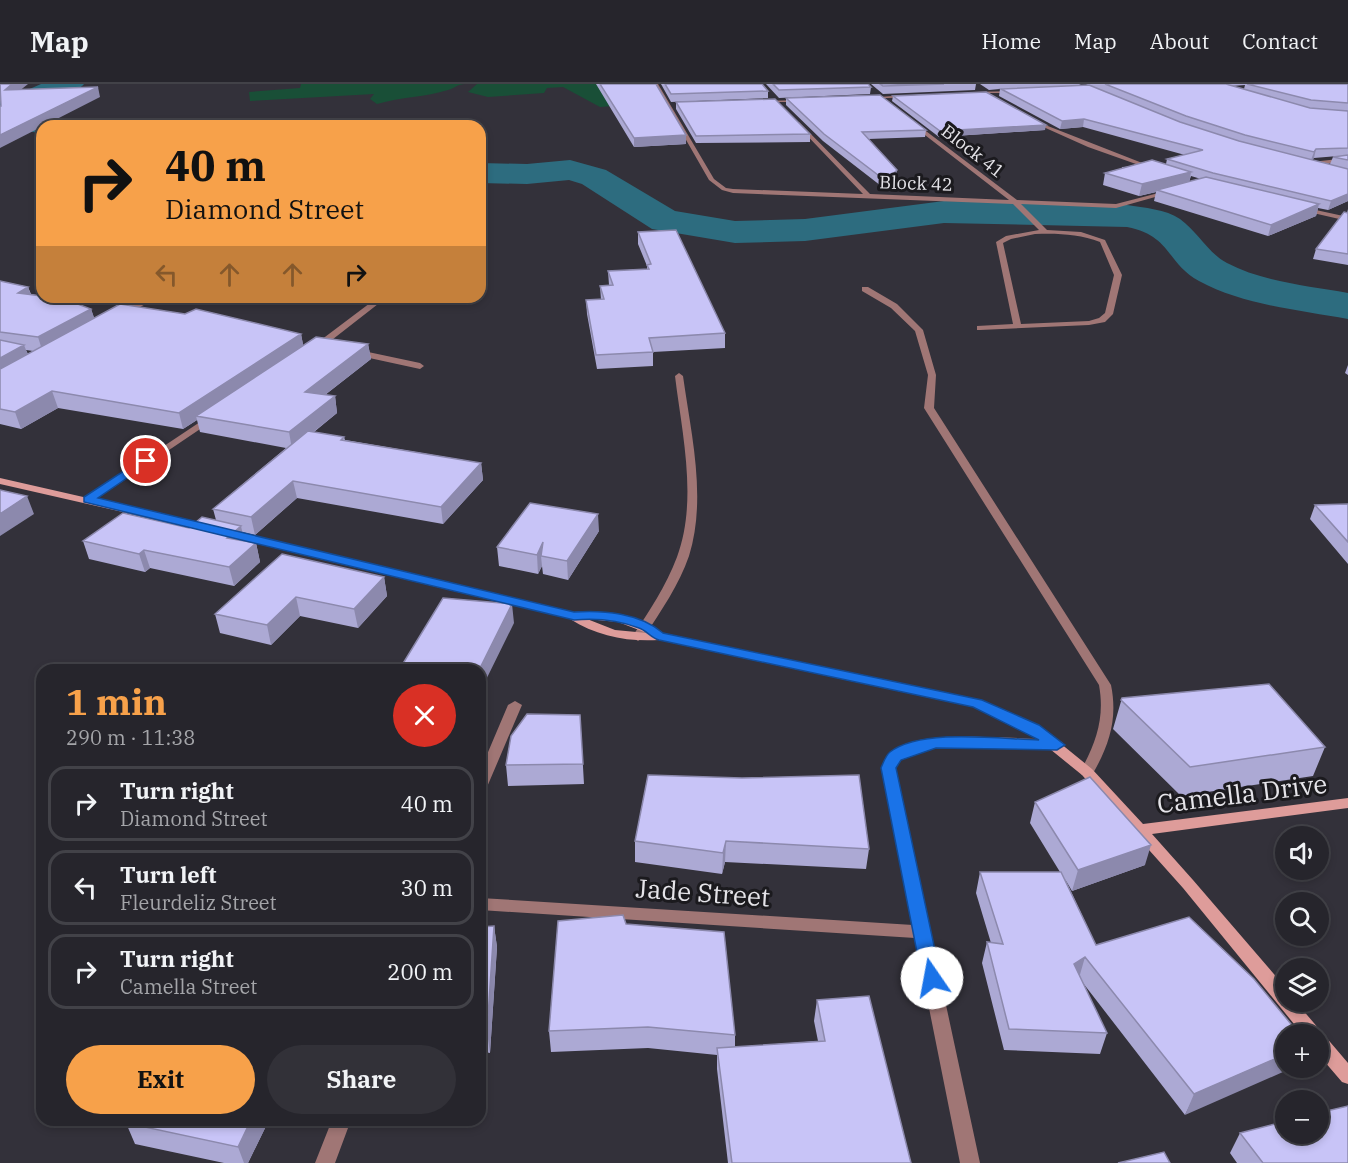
<!DOCTYPE html>
<html lang="en">
<head>
<meta charset="utf-8">
<style>
	:root { --surface:#26252c; --page:#323138; --text:#f1f3f6; --muted:#a4a5a9; --line:#424248; --accent:#f7a14a }
	body { margin:0; font-family:"IBM Plex Serif",serif; background:var(--page); color:var(--text); height:100vh; display:flex; flex-direction:column; font-size:22px; white-space:nowrap }
	* { box-sizing:border-box; margin:0 }
	p { font-size:20px; color:var(--muted) }
	.icon { flex:none; width:33px; height:33px; fill:none; stroke:currentColor; stroke-width:2; stroke-linecap:round; stroke-linejoin:round }
	.map { position:relative; flex:1; overflow:hidden }
	.drawer { position:absolute; left:36px; top:580px; width:450px; height:462px; display:flex; flex-direction:column; background:var(--surface); border-radius:18px; box-shadow:0 3px 9px #0003,0 0 0 2px var(--line) }
	.drawer>* { flex:none }
	.banner { position:absolute; left:36px; top:36px; width:450px; height:183px; border-radius:18px; box-shadow:0 3px 9px #0003,0 0 0 2px var(--line); background:#f7a14a; color:#111; overflow:hidden }
	.tools { position:absolute; left:1275px; top:742px; display:grid; gap:12px }
	.tools a { display:grid; place-items:center; width:54px; height:54px; border-radius:50%; background:var(--surface); box-shadow:0 3px 9px #0003,0 0 0 2px var(--line); font-size:30px }
	.pin { position:absolute; display:grid; place-items:center; width:51px; height:51px; color:#fff; margin:-26px; border:3px solid #fff; border-radius:50%; box-shadow:0 2px 6px #0007 }
	.me { position:absolute; width:66px; margin:-33px; rotate:348deg; stroke-linejoin:round; filter:drop-shadow(0 0 4px #0008) }
	.turn { display:flex; align-items:center; gap:21px; height:126px; padding:0 30px; font-size:27px }
	.turn .icon { width:78px; height:78px; stroke-width:2.5 }
	.turn b { display:block; font-size:42px; line-height:51px }
	.lanes { display:flex; align-items:center; height:57px; padding:0 30px; background:#0003; justify-content:center; gap:30px; direction:ltr }
	.lanes .off { opacity:.35 }
	.round { display:grid; place-items:center; flex:none; width:63px; height:63px; border-radius:32px; background:var(--page) }
	.head { display:flex; align-items:center; justify-content:space-between; height:102px; padding:0 30px }
	h1 { font-size:36px; font-weight:800; line-height:45px; color:var(--accent) }
	.button { display:flex; gap:12px; margin-top:auto; padding:12px 30px }
	.button a { flex:1; height:69px; border-radius:36px; background:var(--accent); color:#111; font-size:24px; font-weight:800; line-height:69px; text-align:center }
	.button a+a { background:var(--page); color:var(--text) }
	ul { padding:0; list-style:none }
	li { display:flex; align-items:center; gap:18px; height:75px; margin:0 12px 9px; padding:0 18px; border:3px solid var(--line); border-radius:18px }
	li div { flex:1 }
	li b { display:block; font-size:22px }
	li em { font-style:normal }
	header { display:flex; align-items:center; gap:36px; box-sizing:border-box; height:84px; padding:0 30px; background:var(--surface); border-bottom:2px solid var(--line) }
	header strong { font-size:28px }
	nav { display:flex; gap:33px; margin-inline-start:auto; font-size:21px }
	.map>svg:first-child { display:block }
	.green { fill:#194f37 }
	.lines { fill:none; stroke-linecap:round; stroke-linejoin:round }
	.river { fill:#2d6c7f; fill-rule:evenodd }
	.street { fill:#a07675; fill-rule:evenodd }
	.secondary { fill:#de9c9a; fill-rule:evenodd }
	.wall { fill:#aca9d4; fill-rule:evenodd }
	.shaded-wall { fill:#8c89ad }
	.building { fill:#c8c4f7; stroke:#8c89ad; stroke-width:1.5 }
	.route { fill:#1a73e8; stroke:#114b97; stroke-width:1.5 }
	.labels { text-anchor:middle; dominant-baseline:central; stroke-width:6; stroke-linejoin:round; paint-order:stroke }
	.far-street-label { font-size:18px; fill:#e5e4e9; stroke:#1b1a1e }
	.near-street-label { font-size:26px; fill:#e5e4e9; stroke:#1b1a1e }
</style>
</head>
<body>
<header>
<strong>Map</strong>
<nav><a>Home</a><a>Map</a><a>About</a><a>Contact</a></nav>
</header>
<div class="map">
<svg width="1348" height="1079" viewBox="0 0 1348 1079">
	<rect width="100%" height="100%" fill="#33313a"/>
	<path class="green" d="M301,0H465C458,0 455,4 448,6C426,13 401,13 377,20L370,15L374,10L250,17L249,8L300,4Z
		M477,0H602L613,22L600,23L563,3L547,4L544,9L488,13L468,8Z"/>
	<g class="lines">
		<path class="river" d="M41,0H84C79,7 41,20 30,26L39,32L57,36L61,42H42V50L20,45L0,32V18Z
			M570,76L606,86L675,127L735,137L805,135L944,117L1127,121C1144,124 1166,125 1180,135C1198,148 1208,169 1227,179C1263,198 1309,202 1348,209V235C1300,226 1243,221 1199,197C1166,179 1172,152 1127,143L944,139L805,157L735,159L652,145L582,100L569,96L527,100L480,99V79L527,80Z"/>
		<path class="street" d="M654,0H658L714,95L726,104L733,105L863,110L797,41L799,38L870,110L1009,116L912,41L914,38L1017,116L1116,120L1170,106L1173,108L1116,124L1021,120L1047,146L1081,148L1105,156L1122,191L1113,230L1105,238L1089,241L980,246H977V242L1013,240L996,158L1006,152L1039,146L1013,120L733,109L722,106L709,96ZM1035,150C1057,149 1079,150 1100,158L1114,191L1105,229L1099,234L1089,237L1021,240L1003,159L1011,155Z
			M1015,7L1017,9H970L972,8Z
			M907,11L909,13L867,15L865,14Z
			M802,16L804,18H760L762,17Z
			M1030,35L1155,84L1150,85L1088,63L1030,37Z
			M1348,74V78L1305,81L1302,79Z
			M1302,123L1348,133V137L1300,126L1299,125Z
			M862,203H868L897,220L923,246L936,291L934,324L1111,601C1118,635 1109,662 1092,691H1082L1080,688C1096,659 1105,634 1099,601L924,324L928,291L915,247L891,224L862,207Z
			M148,213H158L124,232L117,230Z
			M378,213H387L319,266H313V262Z
			M354,265L420,279L424,282L420,285L351,270L350,268Z
			M679,289L683,292C691,350 707,414 689,472C679,501 661,527 644,553L638,557L632,553C649,528 666,502 677,473C698,416 682,350 675,292Z
			M212,330L217,333L215,335L92,418H84L83,416Z
			M515,617L522,621L487,703L485,706L480,708V687L508,621Z
			M997,653L1057,656L1062,658L1064,661L1062,664L1057,666C1025,664 921,653 899,676C899,676 895,683 895,684L980,1079H960L915,854L480,826V814L913,841L881,684C884,679 886,672 891,668C916,649 968,653 997,653Z
			M332,1036H351L335,1079H315Z"/>
		<path class="secondary" d="M0,394L206,441L211,444L206,447L0,400Z
			M229,447L574,528C606,527 636,531 663,549L982,617L1039,642L1092,685L1143,740L1348,714V724L1152,750L1193,796L1286,904V918H1296L1348,979V1000L1342,998L1318,970V951H1303L1183,804L1082,691L1029,648L973,623L659,556C627,558 597,552 570,535L225,452L224,450ZM587,535L618,538L647,549L615,546Z"/>
	</g>
	<path class="wall" d="M596,0H656L686,60L634,63Z
		M661,0H762L768,7V14L671,18Z
		M766,0H868L871,3L870,10L779,14Z
		M871,0H976L975,6L883,10Z
		M980,0H1081L1079,1H1088L1086,0H1348V27L1308,24L1348,27V117L1328,126L1318,124L1316,132L1268,152L1154,117L1156,108L1139,112L1103,101L1105,89L1122,85V83L1166,80L1167,75L1185,71L1083,43L1060,45L999,12L1000,5L989,6ZM1245,1L1244,5L1232,2ZM1338,72L1333,73L1330,80L1312,76L1314,74ZM1191,92L1201,95L1189,98Z
		M893,12L1045,46L939,53L892,17Z
		M786,14L926,46L925,53L868,55L896,94L885,105L823,57L786,21Z
		M676,18L810,50V58L696,59L676,25Z
		M1348,125V181L1313,175L1316,165L1347,129Z
		M638,148L725,249V264L653,268V282L597,285L587,230L586,216H601L600,202L609,201L608,187L647,185V182L638,160Z
		M0,197L28,203L31,210L91,225L94,234L301,250L303,261L368,260L371,275L325,311L335,312L337,329L314,348L344,353L345,356L481,379L483,396L443,440L297,414L255,451L242,448L244,457L256,459L260,478L234,502L150,484L145,488L89,475L83,457L189,444L216,436L213,425L286,364L200,348L197,336L183,345L58,324L21,345L0,340ZM26,266L33,267L28,270Z
		M1348,281V291L1345,289Z
		M1348,420V480L1310,435L1315,421Z
		M599,447L568,496L543,490L542,482L538,490L499,482L497,463Z
		M384,493L387,512L358,544L300,532L271,561L220,549L215,530Z
		M1122,614L1325,663L1313,692L1181,712L1113,645Z
		M580,631L584,700L508,702L506,681Z
		M742,694L869,765L866,785L725,778L722,790L635,778V757Z
		M1035,718L1145,781L1072,807L1065,795L1096,861L1254,895L1185,1031L1083,899L1107,949L1100,970L1004,966L982,879L987,858L991,859L976,809L980,788H1060L1030,739Z
		M626,840L735,951V963L818,957L814,937L817,916L911,1079H728L717,985V971L648,964L551,968L549,947Z
		M494,842L497,863L490,969L480,967V843Z
		M269,1036L248,1079H224L135,1060L126,1039Z
		M1240,1049L1348,1079H1237L1230,1069Z"/>
	<path class="shaded-wall" d="M12,0H28L8,16L5,6Z
		M98,3L100,13L0,64V51Z
		M1084,35L1083,43L1060,45L1062,37Z
		M1046,41L1045,46L939,53L940,47Z
		M686,51V60L634,63V54Z
		M1316,65L1314,74L1311,76L1314,68Z
		M897,86L896,94L885,105L886,97Z
		M1191,88L1189,100L1157,106L1156,108L1139,112L1142,100Z
		M1348,110V117L1328,126L1331,117Z
		M1319,120L1316,132L1268,152L1271,141Z
		M28,203L33,217L18,209Z
		M91,225L96,239L43,269L38,253Z
		M301,250L304,265L196,332L197,336L183,345L179,329Z
		M368,260L371,275L308,324L305,308Z
		M24,261L30,276L0,292V274Z
		M52,307L58,324L21,345L15,328Z
		M335,312L337,329L292,365L289,348Z
		M481,379L483,396L443,440L441,423Z
		M293,397L297,414L255,451L251,433Z
		M27,412L34,430L0,452V430Z
		M598,430L599,447L568,496L567,477Z
		M241,442L245,460L227,454Z
		M543,458L541,472L542,482L538,490L537,471Z
		M256,459L260,478L234,502L229,483Z
		M144,466L150,484L145,488L139,470Z
		M384,493L387,512L358,544L354,525Z
		M296,513L300,532L271,561L267,541Z
		M512,520L514,539L480,608V586H479Z
		M726,757L725,778L722,790L723,769Z
		M1151,761L1145,781L1072,807L1078,786Z
		M494,842L497,863L490,969L487,948Z
		M1085,873L1079,894L1074,880Z
		M1286,970V984H1292L1185,1031L1194,1010Z
		M251,1036H269L248,1079H244L238,1063Z"/>
	<path class="building" d="M0,0H12L5,6L98,3L0,51V22H1Z
		M600,0H656L686,51L634,54Z
		M665,0H762L768,7L671,10Z
		M773,0H868L871,3L779,6Z
		M880,0H944L883,2Z
		M1105,0H1226L1310,24L1348,27V64L1316,65L1314,68L1245,51L1186,32Z
		M1247,0H1348V19L1311,16Z
		M1089,1L1180,38L1239,57L1348,85V110L1331,117L1213,89L1167,75L1203,66L1084,35L1062,37L1001,5Z
		M986,8L1046,41L940,47L893,12Z
		M880,11L926,46L862,48L897,86L886,97L824,50L786,14Z
		M775,15L810,50L696,52L676,18Z
		M1348,71V76L1333,73Z
		M1152,76L1191,88L1142,100L1105,89Z
		M1206,93L1319,120L1271,141L1157,106Z
		M1344,128L1348,129V170L1316,165Z
		M676,146L725,249L649,254L653,268L596,271L586,216L604,215L600,202L613,201L608,187L649,185L647,181L651,180L638,148Z
		M0,197L28,203L18,209L42,212V213L62,214L91,225L38,253L0,248Z
		M120,220L185,230L196,225L301,250L179,329L52,307L15,328L0,325V285Z
		M316,253L368,260L305,308L335,312L289,348L196,332Z
		M0,256L24,261L0,274Z
		M308,347L344,353L341,356L481,379L441,423L293,397L251,433L213,425Z
		M0,406L27,412L0,430Z
		M530,419L598,430L567,477L541,472L543,458L537,471L497,463Z
		M1348,420V458L1315,421Z
		M123,429L189,444L202,433L241,442L227,454L256,459L229,483L144,466L139,470L83,457Z
		M282,470L384,493L354,525L296,513L267,541L215,530Z
		M443,514L512,520L479,586H399Z
		M1269,600L1325,663L1190,683L1121,616L1122,614Z
		M527,630L580,631L583,680L506,681L511,652Z
		M648,691L742,694L859,691L869,765L726,757L723,769L635,757Z
		M1090,693L1151,761L1078,786L1035,718Z
		M980,788H1061L1096,861L1189,833L1254,895L1300,951H1286V970L1194,1010L1085,873L1074,880L1107,949L1009,945L987,858L1003,860Z
		M623,831L626,840L724,848L735,951L648,943L549,947L558,837Z
		M494,842L487,948L480,947V843Z
		M869,912L911,1079H732L717,964L825,957L817,916Z
		M1348,1022V1079H1263L1240,1049L1286,1037V1050H1318V1029Z
		M127,1036H251L238,1063L126,1039Z
		M1164,1068L1170,1079H1118Z"/>
	<path class="route" d="M142,375L152,377L98,414L574,528C603,526 640,529 663,549L982,616L1039,641L1065,661L1057,666L936,664L901,676L896,684L941,894L939,900L932,902L925,900L922,894L881,684C883,679 886,671 890,668C922,644 1000,655 1039,656L973,623L659,556C651,554 646,546 639,544C618,536 596,534 574,536L84,418V413Z"/>
	<g class="labels">
		<g class="far-street-label">
			<text transform="translate(973 67) rotate(38)">Block 41</text>
			<text transform="translate(916 99) rotate(2)">Block 42</text>
		</g>
		<g class="near-street-label">
			<text transform="translate(1242 709) rotate(-7)">Camella Drive</text>
			<text transform="translate(703 808) rotate(4)">Jade Street</text>
		</g>
	</g>
</svg>
<div class="tools">
<a><svg class="icon" aria-label="sound" viewBox="0 0 24 24"><path d="M4 9h4l5-4v14l-5-4H4zM17 9q2 3 0 6"/></svg></a>
<a><svg class="icon" aria-label="search" viewBox="0 0 24 24"><circle cx="10" cy="10" r="6"/><path d="M15 15l6 6"/></svg></a>
<a><svg class="icon" aria-label="layers" viewBox="0 0 24 24"><path d="M12 4l9 5-9 5-9-5zM3 14l9 5 9-5"/></svg></a>
<a>+</a>
<a>−</a>
</div>
<div class="pin" style="left:146px;top:377px;background:#d93025"><svg class="icon" aria-label="arrive" viewBox="0 0 24 24"><path d="M6 21V4h12l-3 4 3 4H6"/></svg></div>
<svg class="me" style="left:932px;top:894px" viewBox="-20 -20 40 40"><circle r="19" fill="#fff"/><path d="M0-13L10 11 0 6-10 11z" fill="#1a73e8"/></svg>
<div class="banner">
<div class="turn"><svg class="icon" aria-label="right" viewBox="0 0 24 24"><path d="M7 20v-9h11M14 6l5 5-5 5"/></svg><div><b>40 m</b>Diamond Street</div></div>
<div class="lanes"><svg class="icon off" aria-label="left" viewBox="0 0 24 24"><path d="M17 20v-9H6M10 6l-5 5 5 5"/></svg><svg class="icon off" aria-label="ahead" viewBox="0 0 24 24"><path d="M12 20V5M6 11l6-6 6 6"/></svg><svg class="icon off" aria-label="ahead" viewBox="0 0 24 24"><path d="M12 20V5M6 11l6-6 6 6"/></svg><svg class="icon" aria-label="right" viewBox="0 0 24 24"><path d="M7 20v-9h11M14 6l5 5-5 5"/></svg></div>
</div>
<section class="drawer">
<div class="head"><div><h1>1 min</h1><p>290 m · 11:38</p></div><a class="round" style="background:#d93025;color:#fff"><svg class="icon" aria-label="close" viewBox="0 0 24 24"><path d="M6 6l12 12M18 6L6 18"/></svg></a></div>
<ul>
<li><svg class="icon" aria-label="right" viewBox="0 0 24 24"><path d="M7 20v-9h11M14 6l5 5-5 5"/></svg><div><b>Turn right</b><p>Diamond Street</p></div><em>40 m</em></li>
<li><svg class="icon" aria-label="left" viewBox="0 0 24 24"><path d="M17 20v-9H6M10 6l-5 5 5 5"/></svg><div><b>Turn left</b><p>Fleurdeliz Street</p></div><em>30 m</em></li>
<li><svg class="icon" aria-label="right" viewBox="0 0 24 24"><path d="M7 20v-9h11M14 6l5 5-5 5"/></svg><div><b>Turn right</b><p>Camella Street</p></div><em>200 m</em></li>
</ul>
<div class="button"><a>Exit</a><a>Share</a></div>
</section>
</div>
</body>
</html>
